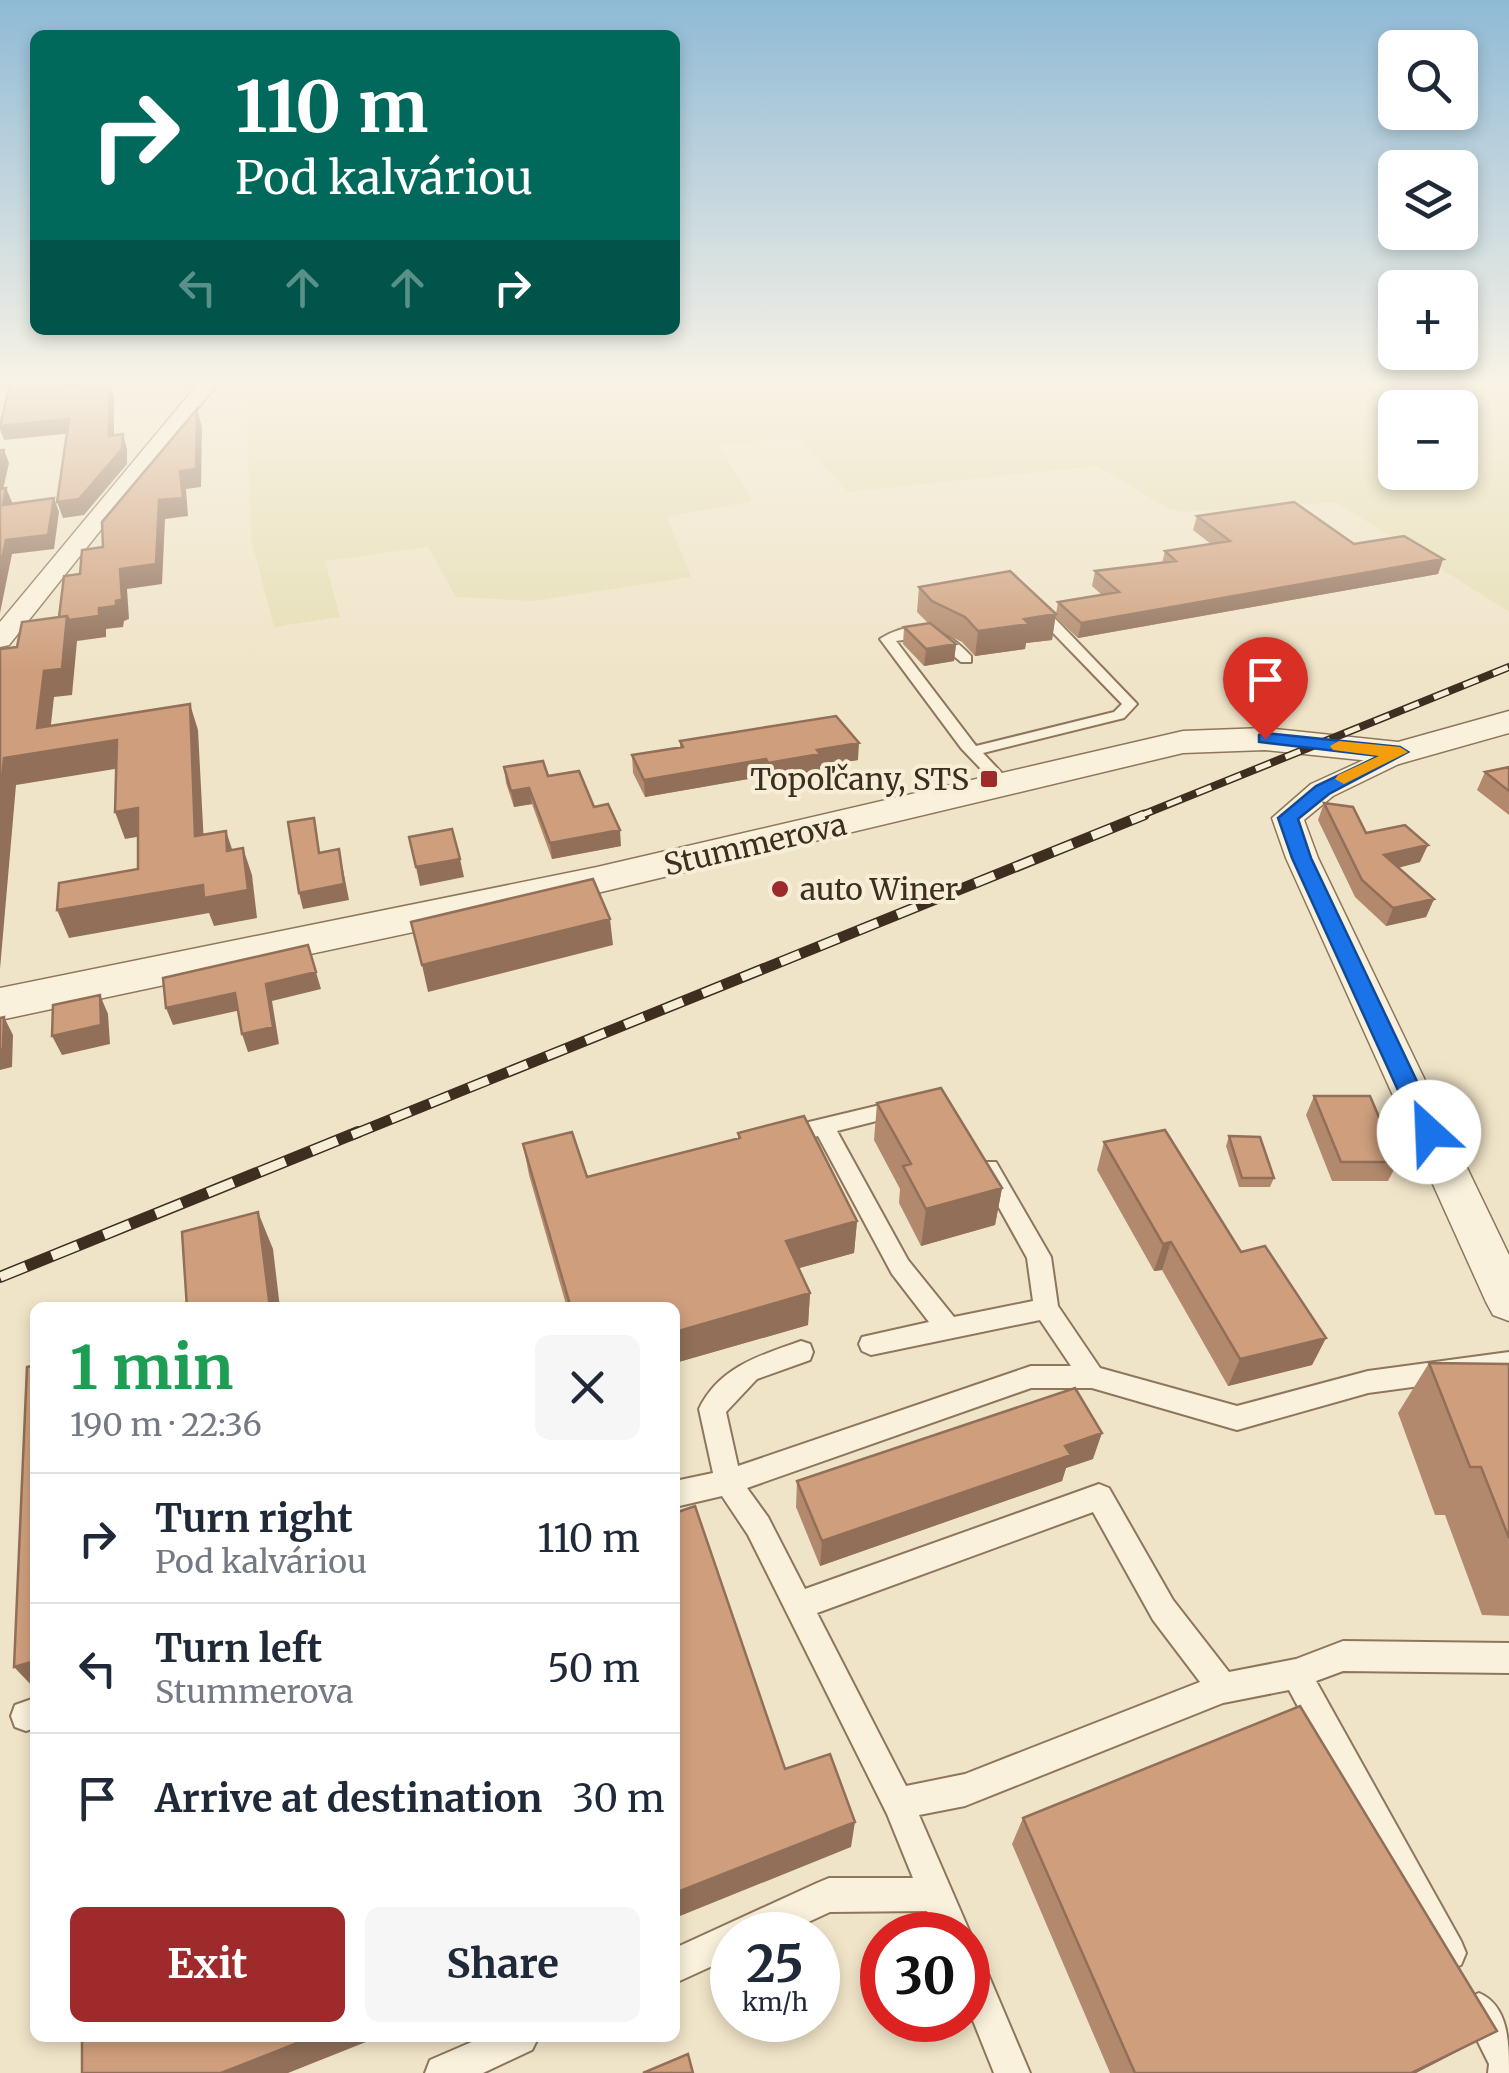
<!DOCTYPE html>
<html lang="en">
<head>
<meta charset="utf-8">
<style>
	:root { --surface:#fff; --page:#f6f6f7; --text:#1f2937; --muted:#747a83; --line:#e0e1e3; --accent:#9e2a2b }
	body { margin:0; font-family:Merriweather,serif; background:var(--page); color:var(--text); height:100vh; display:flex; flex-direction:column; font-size:38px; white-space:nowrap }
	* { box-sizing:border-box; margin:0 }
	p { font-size:32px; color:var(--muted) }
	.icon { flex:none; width:55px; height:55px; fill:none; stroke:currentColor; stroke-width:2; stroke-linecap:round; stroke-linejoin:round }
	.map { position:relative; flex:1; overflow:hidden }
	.details { position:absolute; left:30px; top:1302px; width:650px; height:740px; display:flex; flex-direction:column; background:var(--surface); border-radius:15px; box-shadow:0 5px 15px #0003 }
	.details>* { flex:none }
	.top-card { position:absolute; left:30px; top:30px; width:650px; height:305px; border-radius:15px; box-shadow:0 5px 15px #0003; background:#00695c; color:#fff; overflow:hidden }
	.controls { position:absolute; left:1378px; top:30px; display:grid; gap:20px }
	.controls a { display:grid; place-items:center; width:100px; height:100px; border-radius:15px; background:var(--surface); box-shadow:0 5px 15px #0003; font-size:50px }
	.speed { position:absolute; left:710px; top:1912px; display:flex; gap:20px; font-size:50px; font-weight:700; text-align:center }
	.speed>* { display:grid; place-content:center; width:130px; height:130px; border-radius:50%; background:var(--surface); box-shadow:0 5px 15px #0003; line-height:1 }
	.speed small { font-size:25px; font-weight:400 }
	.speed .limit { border:15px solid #d22; background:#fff; color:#111 }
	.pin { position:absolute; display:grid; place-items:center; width:85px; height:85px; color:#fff; margin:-102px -42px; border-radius:50% 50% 50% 0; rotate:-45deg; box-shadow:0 0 10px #0007 }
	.pin .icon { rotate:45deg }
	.me { position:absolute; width:110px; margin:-55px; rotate:335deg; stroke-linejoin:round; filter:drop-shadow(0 0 8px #0008) }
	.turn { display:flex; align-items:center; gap:35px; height:210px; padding:0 40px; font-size:45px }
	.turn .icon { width:130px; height:130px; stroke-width:2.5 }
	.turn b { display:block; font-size:70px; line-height:85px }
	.lanes { display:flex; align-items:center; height:95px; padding:0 40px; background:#0003; justify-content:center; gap:50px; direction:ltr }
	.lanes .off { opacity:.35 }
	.round { display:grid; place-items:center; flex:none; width:105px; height:105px; border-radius:15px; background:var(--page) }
	.headline { display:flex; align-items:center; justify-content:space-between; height:170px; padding:0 40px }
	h1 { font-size:60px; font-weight:700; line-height:75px; color:#1e9e55 }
	.primary-button { display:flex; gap:20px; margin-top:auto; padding:20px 40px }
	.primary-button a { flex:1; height:115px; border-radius:15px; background:var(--accent); color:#fff; font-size:40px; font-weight:700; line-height:115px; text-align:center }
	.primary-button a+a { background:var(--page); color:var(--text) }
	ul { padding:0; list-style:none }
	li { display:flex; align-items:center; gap:30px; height:130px; padding:0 40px; border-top:2px solid var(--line) }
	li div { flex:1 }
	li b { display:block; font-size:38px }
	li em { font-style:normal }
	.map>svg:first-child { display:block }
	.farmland { fill:#e6deb5; fill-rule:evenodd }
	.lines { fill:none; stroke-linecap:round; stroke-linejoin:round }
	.service-casing { stroke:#8d765c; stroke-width:4 }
	.minor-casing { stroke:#8d765c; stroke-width:3 }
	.tertiary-casing { stroke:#8d765c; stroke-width:3 }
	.service { fill:#faf1dc; fill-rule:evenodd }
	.minor { fill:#faf1dc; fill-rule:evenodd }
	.tertiary { fill:#faf1dc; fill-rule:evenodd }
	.rail-far2-casing { stroke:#3d2e20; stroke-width:8 }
	.rail-far1-casing { stroke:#3d2e20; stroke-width:11 }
	.rail-casing { stroke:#3d2e20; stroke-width:12 }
	.rail-far2 { stroke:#f7eed8; stroke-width:5; stroke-dasharray:16; stroke-linecap:butt }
	.rail-far1 { stroke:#f7eed8; stroke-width:8; stroke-dasharray:21; stroke-linecap:butt }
	.rail { stroke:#f7eed8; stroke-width:9; stroke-dasharray:28; stroke-linecap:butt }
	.wall { fill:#b2896c }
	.shaded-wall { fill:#916f58 }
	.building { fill:#cf9f7d; stroke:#916f58; stroke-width:2.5 }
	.route { fill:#1a73e8; stroke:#114b97; stroke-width:2.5 }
	.slow { fill:#f59e0b }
	.poi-dot { fill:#9e2a2b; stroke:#f7eed8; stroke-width:4 }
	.labels { text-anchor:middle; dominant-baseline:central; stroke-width:8; stroke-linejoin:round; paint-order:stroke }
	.poi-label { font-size:30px; fill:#3d2e20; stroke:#f7eed8; text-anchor:end }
	.street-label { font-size:30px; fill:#3d2e20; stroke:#f7eed8 }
</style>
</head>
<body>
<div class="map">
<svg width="1509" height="2073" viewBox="0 0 1509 2073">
	<rect width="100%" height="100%" fill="#f0e4c8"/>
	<path class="farmland" d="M245,379H1509V612L1336,502L1183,512L1167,508L1097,466L848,492L798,438L719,445L752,501L667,517L691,577L534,601L456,597L428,547L325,561L340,617L274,627L251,539ZM1395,408H1460V472H1395Z"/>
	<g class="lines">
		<defs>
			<path id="service" d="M1030,603H1040L1137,704L1124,718L983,753L1013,785L1005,790L999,788L961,748L880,639C916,617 944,627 971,656V662H961L930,636L896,641L976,746L1114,712L1122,704L1030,609Z
				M901,1100L908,1103L912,1108L908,1113L837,1131L908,1260L954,1317L1033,1301L1027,1258L977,1168L980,1162H996L1051,1257L1058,1306L1100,1368L1237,1406L1368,1371L1509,1352V1374L1368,1393L1237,1430L1092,1388H1031L747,1488L768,1517L805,1589L1099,1484L1109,1488L1173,1600L1229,1672L1296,1659L1343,1641L1509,1643V1673L1343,1671L1316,1681L1461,1941L1466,1953L1461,1965L1449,1970L1437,1965L1289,1690L1223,1703L965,1806L919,1815L971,1935L968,1943V1935H937L927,1911L830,1912L780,1935H732V1957L675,1983V1948L817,1883L829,1878H913L887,1814L748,1535L722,1496L675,1507V1481L713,1473L699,1409C719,1367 761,1355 801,1341L810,1344L813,1352L810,1360L757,1379L726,1412L738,1466L1031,1366H1071L1040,1320L871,1355L862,1351L859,1344L862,1337L929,1322L892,1274L818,1136L788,1143L780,1141L777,1135L780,1129L788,1127ZM1093,1512L1153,1620L1200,1682L965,1774L906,1786L817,1613Z
				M35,1698V1728L26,1731L15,1727L11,1716L15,1705Z
				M968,1950L980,1955L1030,2073H994L968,2008Z
				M1479,1993C1509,2006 1509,2043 1509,2073H1488L1489,2064L1462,2010L1467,1998Z
				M481,2038H538L532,2050L483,2073H425L430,2060Z"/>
			<path id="minor" d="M202,379H221L9,645L0,647V622Z
				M1399,744L1409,747L1414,753L1409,759L1333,796L1304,820L1318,858L1509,1255V1321L1493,1315L1486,1302L1286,858L1272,818L1311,784Z"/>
			<path id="tertiary" d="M1509,711V733L1399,764L1265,750L1183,753L597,893L0,1020V988L597,867L1183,731L1265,728L1398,742Z"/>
		</defs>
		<use href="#service" class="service-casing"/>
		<use href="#minor" class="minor-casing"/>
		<use href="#tertiary" class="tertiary-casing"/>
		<use href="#service" class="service"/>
		<use href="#minor" class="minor"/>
		<use href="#tertiary" class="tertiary"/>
		<defs>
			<path id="rail-far2" d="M1137,817L1509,667"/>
			<path id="rail-far1" d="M352,1135L1144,815"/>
			<path id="rail" d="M0,1277L358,1132"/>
		</defs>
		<use href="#rail-far2" class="rail-far2-casing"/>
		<use href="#rail-far1" class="rail-far1-casing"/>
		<use href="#rail" class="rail-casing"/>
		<use href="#rail-far2" class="rail-far2"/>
		<use href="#rail-far1" class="rail-far1"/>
		<use href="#rail" class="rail"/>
	</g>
	<path class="wall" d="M1197,516L1443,559L1438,574L1078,638L1055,617L1052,640L1026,643L1025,649L975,656L962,642L940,631L956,644L954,661L924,666L903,644L904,627L928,623L917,612L919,587L1056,614L1058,602L1102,595L1092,586L1095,571L1162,563L1165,551L1211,544L1193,530Z
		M680,741L858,760L820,766V772L768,780L766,776L645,797L633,773L632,755L680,747Z
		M504,767L548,776L594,807L621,846L552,859L532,804L514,807L506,783Z
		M1509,767V815L1477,790L1485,772Z
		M1324,803L1366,833L1420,862L1398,868L1434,899L1426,917L1386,926L1355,897L1318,820Z
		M1314,1096L1398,1162L1388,1181H1332L1306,1115Z
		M877,1103L1002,1188L995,1225L921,1246L899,1203L900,1189L874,1140Z
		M738,1133L857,1221L854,1253L799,1268L810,1293L808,1325L675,1363V1308H567L529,1175L523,1144L587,1177L738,1139Z
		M1229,1136L1274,1178L1270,1187H1239L1226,1146Z
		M1104,1142L1241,1252L1326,1338L1312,1365L1228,1386L1162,1270L1154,1271L1097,1170Z
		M1429,1363L1509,1364V1616L1482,1615L1445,1515H1435L1398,1413Z
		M1093,1459L1066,1468L1062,1481L820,1566L796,1507L797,1481Z
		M1023,1818L1497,2031L1416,2073H1110L1012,1844Z"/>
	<path class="shaded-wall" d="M109,381L114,395V450L109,436Z
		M197,409L202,427L201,487L186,489L188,516L165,519L162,584L127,589L129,619L124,621L123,627L106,629V637L77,641L72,695L54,697L48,751L117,740L127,767L16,785L0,969V802L4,758L37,728L44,671L67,616L99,608L159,500L180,471Z
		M69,419L74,433L4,440L0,429V426Z
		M123,434L127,449V464L84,515L63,518L57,502Z
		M4,450L9,463L0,503V468Z
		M6,488L12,502L8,519L3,505Z
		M54,498L59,512L54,549L12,554L0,613V569L6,540Z
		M1443,559L1438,574L1078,638L1081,623Z
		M1056,614L1052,640L1026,643L1025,649L975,656L978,631L1024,619Z
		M956,644L954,661L924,666L926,649Z
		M190,704L198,730L205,864L195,836Z
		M859,743L858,760L820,766V772L768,780V763L817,750Z
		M766,759V776L645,797L644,780Z
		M529,788L532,804L514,807L511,791Z
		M138,808L148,835L125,839L115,812Z
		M620,830L621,846L552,859L550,843Z
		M226,831L235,858L227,851Z
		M1428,845L1420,862L1377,873L1384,855Z
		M243,848L252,875L257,918L214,926L209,913L69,938L57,910Z
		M339,849L349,900L303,909L299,893Z
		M460,859L464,877L420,886L416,867Z
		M1434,899L1426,917L1386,926L1393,908Z
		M610,919L613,945L428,992L422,965Z
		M308,945L321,989L272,1001L279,1044L248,1052L242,1034L266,984Z
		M235,993L241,1010L173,1025L166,1008Z
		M100,995L108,1014L110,1044L62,1055L52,1036Z
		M4,1017L13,1035L12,1067L0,1070V1050Z
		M1002,1188L995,1225L921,1246L926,1209Z
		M258,1212L273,1249L280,1308H270Z
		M857,1221L854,1253L785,1272L786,1241Z
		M1171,1242L1162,1270L1154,1271L1163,1244Z
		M810,1293L808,1325L675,1363V1332Z
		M1326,1338L1312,1365L1228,1386L1240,1359Z
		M1102,1433L1093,1459L1066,1468L1062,1481L820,1566L822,1541L1065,1446Z
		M35,1661V1689L14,1667Z
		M855,1822L851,1847L675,1918V1893Z
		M1497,2031L1416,2073H1411Z
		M310,2038H376L288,2073H221Z"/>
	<path class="building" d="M11,379H56L64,386L109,381V436L123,434L122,449L79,499L57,502L69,419L0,426Z
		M197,409L196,469L180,471L183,498L159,500L156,564L120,569L122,599L116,601V606L99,608V616L69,620L67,616L59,617L64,576L80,574L82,550L103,547L102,522Z
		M0,450H4L0,468Z
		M6,488L3,505L54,498L48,535L6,540L0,569V489Z
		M1294,502L1354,544L1404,536L1443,559L1081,623L1058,602L1119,592L1095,571L1176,561L1165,551L1230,541L1197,516Z
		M1010,571L1056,614L1024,619L1029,624L978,631L965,617L932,601L919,587Z
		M67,616L62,669L44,671L37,728L190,704L195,836L226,831L227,851L243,848L248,890L204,898L203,885L57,910L59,883L138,869V808L115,812L117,740L4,758L0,802V649L17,647L22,622Z
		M930,623L956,644L926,649L904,627Z
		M836,716L859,743L817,750L820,754L768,763L766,759L644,780L632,755L683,747L680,741Z
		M543,761L548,776L579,771L594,807L608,804L620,830L550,843L529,788L511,791L504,767Z
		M1509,767V791L1485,772Z
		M1324,803L1353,807L1366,833L1405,825L1428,845L1384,855L1434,899L1393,908L1362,880Z
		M314,818L319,853L339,849L344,884L299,893L288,822Z
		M452,829L460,859L416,867L409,837Z
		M593,879L610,919L422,965L411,922Z
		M308,945L316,972L266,984L273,1027L242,1034L235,993L166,1008L163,978Z
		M100,995L101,1025L52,1036L53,1005Z
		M4,1017L3,1049L0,1050V1018Z
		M941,1088L1002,1188L926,1209L903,1166L911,1164L877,1103Z
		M1314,1096H1370L1398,1162H1341Z
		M804,1116L857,1221L786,1241L810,1293L675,1332V1308H571L523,1144L572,1132L587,1177L740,1138L738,1133Z
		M1165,1130L1241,1252L1265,1246L1326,1338L1240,1359L1171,1242L1163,1244L1104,1142Z
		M1229,1136L1260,1137L1274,1178H1242Z
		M258,1212L270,1308H187L182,1232Z
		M1429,1363L1509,1364V1538L1481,1467H1470Z
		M35,1365V1661L14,1667L27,1367Z
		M1075,1388L1102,1433L1065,1446L1071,1455L822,1541L797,1481Z
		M695,1506L785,1769L830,1754L855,1822L675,1893V1513Z
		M1300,1706L1497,2031L1411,2073H1135L1023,1818Z
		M82,2038H310L221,2073H82Z
		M688,2054L693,2073H643Z"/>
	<linearGradient id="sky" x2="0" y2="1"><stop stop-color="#8fbad6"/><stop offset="0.57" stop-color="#f8f3e6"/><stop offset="1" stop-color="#f8f3e6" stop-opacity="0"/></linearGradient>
	<rect width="1509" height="670" fill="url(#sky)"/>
	<path class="route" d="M1265,733L1400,747L1408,752L1329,794L1298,819L1311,858L1441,1132L1438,1138H1421L1417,1132L1292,858L1278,818L1316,786L1379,756L1259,742V735Z"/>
	<path class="slow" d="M1339,741L1400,747L1408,752L1344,784L1335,779L1338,775L1379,756L1333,750L1330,746Z"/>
	<g class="poi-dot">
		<rect x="979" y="769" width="20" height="20" rx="5"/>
		<circle cx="780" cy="889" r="10"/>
	</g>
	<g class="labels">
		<g class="poi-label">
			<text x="969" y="779">Topoľčany, STS</text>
			<text x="800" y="889" text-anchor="start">auto Winer</text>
		</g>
		<g class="street-label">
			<text transform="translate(755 844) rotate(-13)">Stummerova</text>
		</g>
	</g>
</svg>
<div class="controls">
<a><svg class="icon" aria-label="search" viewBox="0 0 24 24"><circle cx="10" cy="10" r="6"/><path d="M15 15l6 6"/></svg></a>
<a><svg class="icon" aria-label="layers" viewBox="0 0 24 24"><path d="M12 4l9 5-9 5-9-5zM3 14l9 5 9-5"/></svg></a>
<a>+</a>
<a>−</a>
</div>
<div class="speed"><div>25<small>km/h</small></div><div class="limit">30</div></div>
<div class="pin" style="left:1265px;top:739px;background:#d93025"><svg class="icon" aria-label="arrive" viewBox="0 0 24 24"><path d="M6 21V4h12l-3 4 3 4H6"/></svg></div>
<svg class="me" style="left:1429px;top:1132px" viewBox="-20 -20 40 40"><circle r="19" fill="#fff"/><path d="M0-13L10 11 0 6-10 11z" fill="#1a73e8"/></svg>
<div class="top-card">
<div class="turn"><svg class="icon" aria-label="right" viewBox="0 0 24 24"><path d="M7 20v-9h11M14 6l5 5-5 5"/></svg><div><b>110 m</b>Pod kalváriou</div></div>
<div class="lanes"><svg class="icon off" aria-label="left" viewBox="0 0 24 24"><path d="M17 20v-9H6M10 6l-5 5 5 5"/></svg><svg class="icon off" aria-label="ahead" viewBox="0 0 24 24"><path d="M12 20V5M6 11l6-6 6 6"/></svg><svg class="icon off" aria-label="ahead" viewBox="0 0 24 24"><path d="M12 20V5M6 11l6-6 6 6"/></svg><svg class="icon" aria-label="right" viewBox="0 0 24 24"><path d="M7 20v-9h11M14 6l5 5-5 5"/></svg></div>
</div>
<section class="details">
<div class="headline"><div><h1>1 min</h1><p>190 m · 22:36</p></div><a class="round"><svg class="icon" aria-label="close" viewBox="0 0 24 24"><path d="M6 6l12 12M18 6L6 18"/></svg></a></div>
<ul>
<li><svg class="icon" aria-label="right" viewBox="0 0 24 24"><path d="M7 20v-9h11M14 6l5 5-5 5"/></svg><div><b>Turn right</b><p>Pod kalváriou</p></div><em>110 m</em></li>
<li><svg class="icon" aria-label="left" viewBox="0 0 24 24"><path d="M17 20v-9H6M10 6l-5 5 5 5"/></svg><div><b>Turn left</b><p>Stummerova</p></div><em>50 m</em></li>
<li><svg class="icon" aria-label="arrive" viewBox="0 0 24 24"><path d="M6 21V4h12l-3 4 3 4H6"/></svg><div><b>Arrive at destination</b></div><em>30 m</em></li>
</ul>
<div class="primary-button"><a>Exit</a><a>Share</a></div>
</section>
</div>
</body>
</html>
